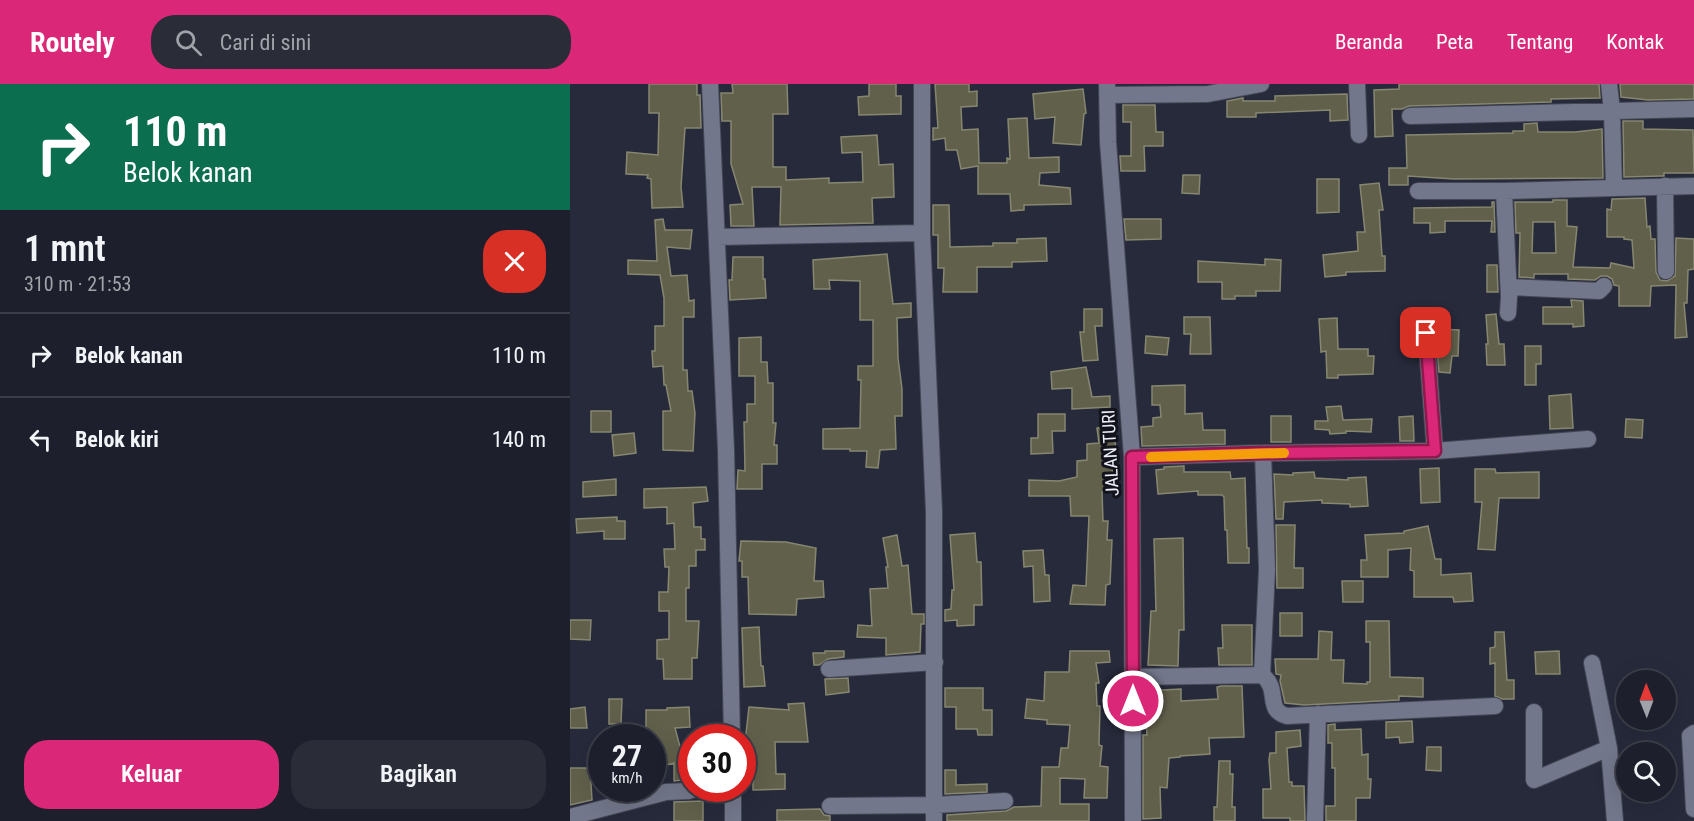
<!DOCTYPE html>
<html lang="id">
<head>
<meta charset="utf-8">
<style>
	:root { --surface:#1d202c; --page:#2a2d38; --text:#f1f3f6; --muted:#a0a3a9; --line:#3b3e48; --accent:#db2777 }
	body { margin:0; font-family:"Roboto Condensed",sans-serif; background:var(--page); color:var(--text); height:100vh; display:flex; flex-direction:column; font-size:22px; white-space:nowrap }
	* { box-sizing:border-box; margin:0 }
	p { font-size:20px; color:var(--muted) }
	.icon { flex:none; width:33px; height:33px; fill:none; stroke:currentColor; stroke-width:2; stroke-linecap:round; stroke-linejoin:round }
	.map { position:relative; flex:1; overflow:hidden }
	.panel { display:flex; flex-direction:column; background:var(--surface); width:570px }
	.panel>* { flex:none }
	.guide { background:#0b6e4f; color:#fff; overflow:hidden }
	.needle { width:39px; rotate:359deg }
	.fabs { position:absolute; left:1046px; top:586px; display:grid; gap:12px }
	.fabs a { display:grid; place-items:center; width:60px; height:60px; border-radius:50%; background:var(--surface); box-shadow:0 6px 24px #0002,0 0 0 2px var(--line); font-size:30px }
	.speed { position:absolute; left:18px; top:640px; display:flex; gap:12px; font-size:30px; font-weight:700; text-align:center }
	.speed>* { display:grid; place-content:center; width:78px; height:78px; border-radius:50%; background:var(--surface); box-shadow:0 6px 24px #0002,0 0 0 2px var(--line); line-height:1 }
	.speed small { font-size:15px; font-weight:400 }
	.speed .limit { border:9px solid #d22; background:#fff; color:#111 }
	.pin { position:absolute; display:grid; place-items:center; width:51px; height:51px; color:#fff; margin:-26px; border-radius:12px; box-shadow:0 3px 9px #0006 }
	.me { position:absolute; width:66px; margin:-33px; rotate:0deg; stroke-linejoin:round; filter:drop-shadow(0 0 4px #0008) }
	.turn { display:flex; align-items:center; gap:21px; height:126px; padding:0 24px; font-size:27px }
	.turn .icon { width:78px; height:78px; stroke-width:2.5 }
	.turn b { display:block; font-size:42px; line-height:51px }
	.round { display:grid; place-items:center; flex:none; width:63px; height:63px; border-radius:24px; background:var(--page) }
	.overview { display:flex; align-items:center; justify-content:space-between; height:102px; padding:0 24px }
	h1 { font-size:36px; font-weight:600; line-height:45px }
	.action { display:flex; gap:12px; margin-top:auto; padding:12px 24px }
	.action a { flex:1; height:69px; border-radius:24px; background:var(--accent); color:#fff; font-size:24px; font-weight:600; line-height:69px; text-align:center }
	.action a+a { background:var(--page); color:var(--text) }
	ul { padding:0; list-style:none }
	li { display:flex; align-items:center; gap:18px; height:84px; padding:0 24px; border-top:2px solid var(--line) }
	li div { flex:1 }
	li b { display:block; font-size:22px }
	li em { font-style:normal }
	header { display:flex; align-items:center; gap:36px; box-sizing:border-box; height:84px; padding:0 30px; background:var(--accent); color:#fff }
	header strong { font-size:28px }
	nav { display:flex; gap:33px; margin-inline-start:auto; font-size:21px }
	.search { width:420px; height:54px; background:var(--page); display:flex; align-items:center; gap:15px; box-sizing:border-box; padding:0 21px; border-radius:24px; color:var(--muted); font-size:22px }
	main { display:flex; flex:1; min-height:0 }
	.map>svg:first-child { display:block }
	.building { fill:#61604b; stroke:#878771; stroke-width:1.5; fill-rule:evenodd }
	.lines { fill:none; stroke-linecap:round; stroke-linejoin:round }
	.street-casing { stroke:#454756; stroke-width:18 }
	.street { stroke:#73778b; stroke-width:16 }
	.route-casing { stroke:#8e194d; stroke-width:15 }
	.route { stroke:#db2777; stroke-width:10 }
	.slow { stroke:#f59e0b; stroke-width:10 }
	.labels { text-anchor:middle; dominant-baseline:central; stroke-width:6; stroke-linejoin:round; paint-order:stroke }
	.street-label { font-size:18px; fill:#eceefa; stroke:#12131b }
</style>
</head>
<body>
<header>
<strong>Routely</strong>
<div class="search"><svg class="icon" aria-label="search" viewBox="0 0 24 24"><circle cx="10" cy="10" r="6"/><path d="M15 15l6 6"/></svg>Cari di sini</div>
<nav><a>Beranda</a><a>Peta</a><a>Tentang</a><a>Kontak</a></nav>
</header>
<main>
<section class="panel">
<div class="guide">
<div class="turn"><svg class="icon" aria-label="right" viewBox="0 0 24 24"><path d="M7 20v-9h11M14 6l5 5-5 5"/></svg><div><b>110 m</b>Belok kanan</div></div>
</div>
<div class="overview"><div><h1>1 mnt</h1><p>310 m · 21:53</p></div><a class="round" style="background:#d93025;color:#fff"><svg class="icon" aria-label="close" viewBox="0 0 24 24"><path d="M6 6l12 12M18 6L6 18"/></svg></a></div>
<ul>
<li><svg class="icon" aria-label="right" viewBox="0 0 24 24"><path d="M7 20v-9h11M14 6l5 5-5 5"/></svg><div><b>Belok kanan</b></div><em>110 m</em></li>
<li><svg class="icon" aria-label="left" viewBox="0 0 24 24"><path d="M17 20v-9H6M10 6l-5 5 5 5"/></svg><div><b>Belok kiri</b></div><em>140 m</em></li>
</ul>
<div class="action"><a>Keluar</a><a>Bagikan</a></div>
</section>
<div class="map">
<svg width="1124" height="737" viewBox="0 0 1124 737">
	<rect width="100%" height="100%" fill="#272a3b"/>
	<path class="building" d="M79,0H127V11H130L131,44H115L111,103L113,123L82,124L81,95L77,94L78,91L56,90L57,68L88,71L89,29H79Z
		M162,0H217L218,30H203V83H216V96L259,94V99L293,98L292,68L272,69L271,53L307,51L309,81L323,80L324,113L302,114L303,139L210,141L211,103H182L184,142H161L160,121L173,120L161,80V37H152L151,9H163Z
		M299,0H326V12H331V30L289,31L288,13L299,12Z
		M365,0H399V8L407,7V22L391,23L392,46L408,45L409,79H437V74L440,75L438,35L457,34L459,74L489,73V88L470,89L469,101L500,104L501,120L454,121V126L441,127L440,110H408V82L391,85L387,66H376L375,54L363,56V44H368Z
		M829,0H1029L1030,14L981,15V18L839,22L832,25H822L823,52L805,53L804,6L829,5Z
		M1050,0H1124V15L1078,16L1051,13Z
		M513,5L516,29L514,30L511,61L483,59L485,33L465,35L463,10Z
		M777,10L778,36L760,37V26L686,29V33H657V17L673,14V17H705V12Z
		M553,21H585L586,48H593V62H574L575,87H551L550,72H561V38H553Z
		M1053,37H1073V45L1123,46L1124,89H1094V92H1092L1054,93Z
		M967,39L968,48H1005L1032,45L1033,94L884,95L838,92V101H819V84H837L836,51L943,49V47H954V40Z
		M613,91H630L629,110L612,109Z
		M747,95H769V128L747,129Z
		M809,99L813,126H809L812,172H815V187L776,188V191L755,193L753,171L788,167L787,148H795L790,101Z
		M1075,114L1077,143L1080,142L1081,155H1085L1086,188L1090,196L1097,197L1105,192L1106,154L1124,155V185L1118,186L1117,219H1114L1117,253L1105,254L1106,201L1081,202L1080,222H1049V202L1044,201L1042,195L1037,192H1031L1025,196L998,195V190H964V194L949,193L950,149H946L945,118H983V116H997V142L1007,143L1003,183L1040,184L1041,179L1064,184L1062,156L1054,155V153H1037V125L1041,126L1042,115ZM963,138H985L986,169H962Z
		M922,118H924L925,148H921L922,137H875V148L860,149V139H844V124L922,123Z
		M363,121H379L380,163L423,162V159H447V155L476,154L477,177L442,178V183H407V208H373L374,184H368V151H363Z
		M93,135L95,146H122L120,165L97,163L101,192L117,191L119,217L124,216V233H113V286H117L118,307H122L125,329L123,367L93,366V327H101L96,301H94L93,282L83,283L82,267H85V242H94V214L90,191L58,190V176L87,177L85,136Z
		M554,135H591V155L556,156Z
		M317,170L323,220L341,219V233L327,234L328,274L332,305V332H325L326,365L310,366L308,384L296,383L297,367H280V365H253V345L290,344L291,296H288V282H303V236H290V197L259,196L260,205H244L243,176Z
		M163,173H193V195H195L196,214L160,216L159,196H162Z
		M695,175L711,176L710,207H686V212H665V215H652V198H628V177L695,181Z
		M917,181H927L928,208H917Z
		M1001,216L1013,217L1014,242L1003,243V240H973V223H1002Z
		M514,225H532V242H525L528,276L513,277L510,248H514Z
		M926,230L929,260H934L935,281H917L916,260H918L916,231Z
		M614,233H640L641,270H620L621,250H614Z
		M767,234L768,265H798V272H804L803,290L768,291V294H757L756,267L751,268L749,235Z
		M865,245L889,246L888,272H882L880,289L869,288Z
		M576,252L599,254L597,271L575,269Z
		M191,253V278H197L198,299H203V339H206L204,361H207V380H192V405H167L168,386L175,387L174,338H177V320H185V292H169V254Z
		M955,262H971V280H966V301H955Z
		M516,283L522,313L540,312V323L502,325V304L482,305L481,288Z
		M615,301V330L632,329L633,346H655V360L572,362L571,343L583,342V334L591,333L590,321H582V302Z
		M1001,310L1003,344L980,345L979,312Z
		M771,322L773,336L802,335L801,348L776,347V349L760,350L759,346L745,345V337H758L756,323Z
		M21,327H41V348H21Z
		M468,330H495V347H482L483,369L461,370V354H468Z
		M701,332H721V358H701Z
		M843,332L844,357H830L829,333Z
		M1056,335L1073,336L1072,354L1055,353Z
		M542,341L547,370H543L542,394H535V407L532,408L533,437H538L537,456H542L540,500L536,501L535,521L500,520L503,501L516,502L519,432H501L500,412H459V396L489,397L507,393V377L517,376V360L529,359L527,344Z
		M64,349L66,369L44,372L42,351Z
		M614,382V388H660L661,395L675,394L677,464H679V479H658L657,446H655L654,413L652,411H628V407L588,410L586,386L594,385V383Z
		M869,384L870,418L851,419L850,385Z
		M905,385H925L926,389L969,388V414H929L925,466L908,465L912,418H905Z
		M744,388L745,394L778,396V394L796,393L798,422L780,423V420L752,419V416L714,418L713,435H706L704,390L723,391V389Z
		M46,395V411L13,413V398Z
		M136,403L138,417L123,419L124,443H131V455H135V466H126V482H119V504H116V537H129L127,574H122V595H94L93,575H87V556L99,555V527H89V508H98L99,483H95L94,465H105L104,439L97,440V423L74,424V405Z
		M47,433V437H55V455H34V447L7,449L6,435Z
		M706,441H725L724,484H733V504H707Z
		M858,442L865,475H871V491L901,489L903,517L884,518L883,513H844V487L840,486L841,464L818,466V493H791V476H797L795,451L834,449V447Z
		M405,449L407,478H411L412,521H404V541L387,542V536L375,537V526L381,525L382,506H384L380,451Z
		M327,451L332,482L338,481L342,530H354V540H351L350,568L316,571V554L287,553L288,541L302,542L300,505L318,504L316,483H318L313,454Z
		M613,454L614,546H609L608,582L578,581L581,527H586L584,455Z
		M171,457L216,458L246,464L244,497H253L254,513L227,515L226,531L179,530L178,493H172V477H169Z
		M473,466L475,491H479L480,517L464,518L463,482L454,483L453,467Z
		M772,497H793V518H773Z
		M710,529H732V552H710Z
		M0,536H21L20,556L0,555Z
		M796,537H819L820,593L853,594V613L829,612V616L734,621L715,619L710,597L711,591L706,590L705,575H748L749,547L762,548L761,576H774L773,599L797,600V598H800V558H796Z
		M652,541H682V581H649L648,564H653Z
		M189,543L191,582H193L195,602L174,603L172,544Z
		M925,548H934L937,596H944V615H932L925,612V579L920,580V564L925,563Z
		M255,567H274V573L258,575L249,581H244L243,569H255Z
		M500,567H539L540,578L526,579L529,599H526L527,622H530L529,661L532,662L530,682L538,683L537,714H514L515,695L490,694V720H519V737H377V731L436,727L444,723L471,722L472,683H489L491,664H498L500,641L477,640V636L455,634L457,615L474,617L475,588H499Z
		M989,567L990,590H966L965,568Z
		M255,595L278,594L279,608L256,611Z
		M651,602H672L674,653L639,654L640,670L610,672V673L599,674L597,704L590,703L591,734L573,735V651H577L574,607L611,605V617L648,615L647,603Z
		M375,604H413V626H422V651H408L407,645H386V623H375Z
		M39,615H52L51,640H39Z
		M234,619L238,658H205L206,690H215V705L183,706V677H180V658H175L179,623L219,626L218,620Z
		M15,623L17,644H0V625Z
		M119,623L120,643L105,644L116,685H121V695L104,697V679L82,685V649H76V626H97V624Z
		M842,637L843,658L830,659L829,653L816,654V638Z
		M765,640V646L791,645L792,671L798,670V695H801L800,714H786V737H756V722H765V684H762V659H758V641Z
		M730,646L731,662L717,664L719,698H722V702H734L735,737H720V734H693V705H701L699,676L700,669H706V648Z
		M857,663H871V687L856,686Z
		M649,677H660V690H663L662,723H665V737H644V723H647Z
		M0,684H20L22,716L0,721Z
		M375,686H386V701L417,700V708L375,710Z
		M133,717V737H104V718Z
		M250,725L254,731L260,732V737H207V726Z"/>
	<g class="lines">
		<defs>
			<path id="street" d="M140,0L156,366L162,654
				M352,0V149L364,428V737
				M537,0L538,58L562,373L563,737
				M787,0L789,51
				M537,11L638,10L691,0
				M840,32L1124,25
				M1095,102L1096,187
				M1044,104L1124,102
				M848,107H934L1044,104L1042,27L1039,0
				M934,107L939,213L938,229
				M147,153L352,149
				M939,203L1029,207L1034,202
				M865,367L1018,355
				M562,373L693,369L865,367L856,249
				M1022,579L1039,664
				M259,585L365,578
				M692,591L697,485L693,369
				M563,593L692,591C711,605 694,626 717,632L925,622
				M964,628V696L1039,664L1045,737
				M1124,649L1120,652L1124,725
				M163,705V737
				M260,722L365,721L435,717
				M0,733L96,708L118,707L125,705
				M745,737L748,630"/>
		</defs>
		<use href="#street" class="street-casing"/>
		<use href="#street" class="street"/>
	</g>
	<g class="lines">
		<defs>
			<path id="route" d="M563,617L562,373L693,369L865,367L856,249"/>
		</defs>
		<use href="#route" class="route-casing"/>
		<use href="#route" class="route"/>
		<path class="slow" d="M581,373L714,369"/>
	</g>
	<g class="labels">
		<g class="street-label">
			<text transform="translate(540 369) rotate(-93)">JALAN TURI</text>
		</g>
	</g>
</svg>
<div class="fabs">
<a><svg class="needle" viewBox="-14 -14 28 28"><path d="M0-13l5 13h-10z" fill="#e53935"/><path d="M0 13l5-13h-10z" fill="#a0a3a9"/></svg></a>
<a><svg class="icon" aria-label="search" viewBox="0 0 24 24"><circle cx="10" cy="10" r="6"/><path d="M15 15l6 6"/></svg></a>
</div>
<div class="speed"><div>27<small>km/h</small></div><div class="limit">30</div></div>
<div class="pin" style="left:856px;top:249px;background:#d93025"><svg class="icon" aria-label="arrive" viewBox="0 0 24 24"><path d="M6 21V4h12l-3 4 3 4H6"/></svg></div>
<svg class="me" style="left:563px;top:617px" viewBox="-20 -20 40 40"><circle r="17" fill="#db2777" stroke="#fff" stroke-width="3"/><path d="M0-11L8 9 0 5-8 9z" fill="#fff"/></svg>
</div>
</main>
</body>
</html>
